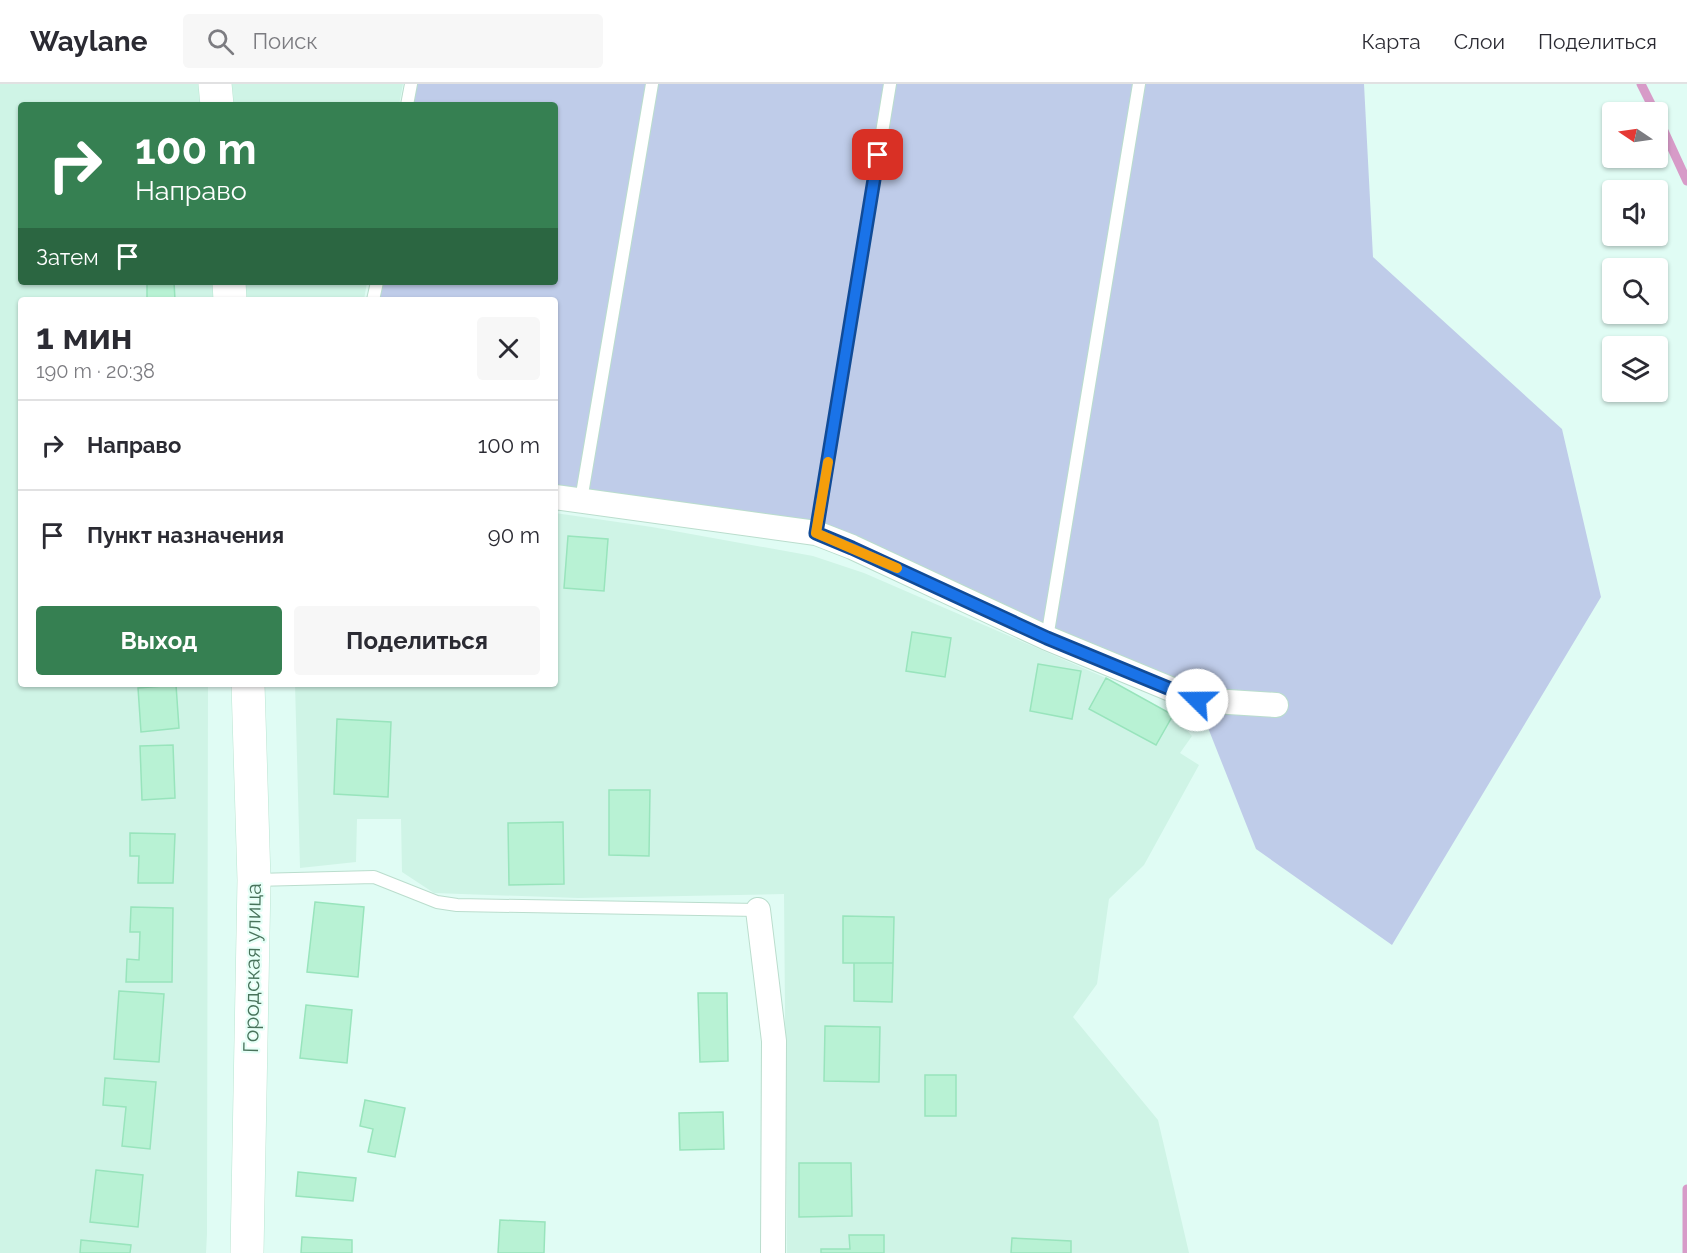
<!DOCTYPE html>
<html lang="ru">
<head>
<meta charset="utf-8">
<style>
	:root { --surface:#fff; --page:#f7f7f7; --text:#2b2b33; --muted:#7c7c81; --line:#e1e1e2; --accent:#368052 }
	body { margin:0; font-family:Raleway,sans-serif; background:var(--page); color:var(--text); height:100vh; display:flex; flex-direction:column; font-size:22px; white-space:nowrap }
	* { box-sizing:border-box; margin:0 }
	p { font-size:20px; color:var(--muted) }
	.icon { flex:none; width:33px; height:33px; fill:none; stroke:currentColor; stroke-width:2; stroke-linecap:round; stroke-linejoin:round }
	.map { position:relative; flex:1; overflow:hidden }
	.drawer { position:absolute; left:18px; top:213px; width:540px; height:390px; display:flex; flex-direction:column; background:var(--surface); border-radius:6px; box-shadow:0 2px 4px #0004 }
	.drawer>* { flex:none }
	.guide { position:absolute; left:18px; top:18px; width:540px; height:183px; border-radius:6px; box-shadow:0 2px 4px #0004; background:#368052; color:#fff; overflow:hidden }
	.needle { width:39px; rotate:283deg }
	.buttons { position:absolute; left:1602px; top:18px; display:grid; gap:12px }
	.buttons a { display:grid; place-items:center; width:66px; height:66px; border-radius:6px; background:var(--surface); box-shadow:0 2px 4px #0004; font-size:30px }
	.pin { position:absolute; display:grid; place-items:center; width:51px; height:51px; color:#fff; margin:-26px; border-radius:12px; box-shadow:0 3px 9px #0006 }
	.me { position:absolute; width:66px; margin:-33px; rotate:292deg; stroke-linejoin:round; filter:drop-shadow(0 0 4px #0008) }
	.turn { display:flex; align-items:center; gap:21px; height:126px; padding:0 18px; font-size:27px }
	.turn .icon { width:78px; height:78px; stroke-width:2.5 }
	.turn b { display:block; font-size:42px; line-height:51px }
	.then { display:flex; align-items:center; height:57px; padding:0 18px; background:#0003; gap:12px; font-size:22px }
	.round { display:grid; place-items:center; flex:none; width:63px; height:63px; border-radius:6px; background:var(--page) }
	.head { display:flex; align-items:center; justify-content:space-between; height:102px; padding:0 18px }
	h1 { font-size:36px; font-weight:700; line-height:45px }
	.button { display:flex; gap:12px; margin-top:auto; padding:12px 18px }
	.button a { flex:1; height:69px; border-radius:6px; background:var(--accent); color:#fff; font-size:24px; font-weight:700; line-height:69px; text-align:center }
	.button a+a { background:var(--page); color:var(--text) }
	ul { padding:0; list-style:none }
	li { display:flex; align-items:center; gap:18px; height:90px; padding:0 18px; border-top:2px solid var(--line) }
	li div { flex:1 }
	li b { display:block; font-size:22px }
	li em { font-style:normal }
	header { display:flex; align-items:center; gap:36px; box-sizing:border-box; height:84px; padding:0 30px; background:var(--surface); border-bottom:2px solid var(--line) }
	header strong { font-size:28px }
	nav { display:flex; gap:33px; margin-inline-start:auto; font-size:21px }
	.search { width:420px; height:54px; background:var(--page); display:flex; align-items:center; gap:15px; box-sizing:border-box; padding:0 21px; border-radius:6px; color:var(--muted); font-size:22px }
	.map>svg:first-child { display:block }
	.residential { fill:#cff4e6 }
	.green { fill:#bfcce9 }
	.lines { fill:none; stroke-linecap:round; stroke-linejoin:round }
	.stream { stroke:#d79bc8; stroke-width:9 }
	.building { fill:#b8f2d4; stroke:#98e4bc; stroke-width:1.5 }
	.lane-casing { stroke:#baddcd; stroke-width:14 }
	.street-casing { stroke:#baddcd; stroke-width:26 }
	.secondary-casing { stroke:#bae5d2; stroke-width:34 }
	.lane { stroke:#fff; stroke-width:12 }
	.street { stroke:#fff; stroke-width:24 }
	.secondary { stroke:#fff; stroke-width:33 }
	.route-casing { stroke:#114b97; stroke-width:15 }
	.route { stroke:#1a73e8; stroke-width:10 }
	.slow { stroke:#f59e0b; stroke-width:10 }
	.labels { text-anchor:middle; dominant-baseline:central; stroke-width:4.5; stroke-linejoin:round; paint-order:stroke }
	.street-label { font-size:21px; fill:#48735b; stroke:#e6fff7 }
</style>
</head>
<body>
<header>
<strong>Waylane</strong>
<div class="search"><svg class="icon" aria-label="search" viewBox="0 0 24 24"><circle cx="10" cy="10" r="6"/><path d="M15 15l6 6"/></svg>Поиск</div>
<nav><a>Карта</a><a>Слои</a><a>Поделиться</a></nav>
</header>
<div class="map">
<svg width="1687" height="1169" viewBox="0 0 1687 1169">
	<rect width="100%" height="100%" fill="#e0fcf4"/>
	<path class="residential" d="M0,0H403L399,21H21V198H367L364,216H21V600H208L207,1150L206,1169H0Z
		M555,429L652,443L813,472L864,489L1106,594L1173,631L1192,652L1180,669L1199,681L1144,781L1109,815L1097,900L1073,933L1158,1036L1189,1169H787L784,810L578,814L434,809L402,788L401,735H357L356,778L300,784L295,600H555Z"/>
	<path class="green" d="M411,0H1364L1373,173L1562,345L1601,513L1392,861L1256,765L1197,616L852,463L555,413V216H373L377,198H555V21H407Z"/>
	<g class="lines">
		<path class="stream" d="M1641,0L1655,28
			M1658,34L1687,97
			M1687,1169V1105"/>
	</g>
	<path class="building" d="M147,198H174L175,216H147Z
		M568,452L608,455L604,507L564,504Z
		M912,548L951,554L945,593L906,587Z
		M1038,580L1081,587L1072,635L1030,627Z
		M1106,594L1173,631L1156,661L1089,625Z
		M176,601L179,644L141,648L138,604Z
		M337,635L391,638L388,713L334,710Z
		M173,661L175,714L142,716L140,662Z
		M609,706H650L649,772L609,771Z
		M563,738L564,800L509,801L508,739Z
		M130,749L175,750L173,799H138L139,772H130Z
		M315,818L364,823L358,893L307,888Z
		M131,823L173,824L172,898H126L127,875L139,876L140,848H130Z
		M843,832L894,833L893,879H843Z
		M854,879H893L892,918L854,917Z
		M119,907L164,910L159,978L114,975Z
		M698,909H727L728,977L700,978Z
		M306,921L352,926L347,979L300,974Z
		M825,942L880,943L879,998L824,997Z
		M925,991H956V1032H925Z
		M105,994L156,998L150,1065L122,1062L126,1023L103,1021Z
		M365,1016L405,1024L395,1073L368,1068L373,1045L360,1042Z
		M723,1028L724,1065L680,1066L679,1029Z
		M799,1079H851L852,1132L799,1133Z
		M96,1086L143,1091L138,1143L90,1138Z
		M298,1088L356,1094L353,1117L296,1112Z
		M500,1136L545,1138L544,1169H498Z
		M849,1151H884V1169H821V1165H850Z
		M302,1153L352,1156V1169H301Z
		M1012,1154L1071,1157V1169H1011Z
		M81,1156L131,1161L130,1169H80Z"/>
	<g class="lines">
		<defs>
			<path id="lane" d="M407,21L411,0
				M373,216L377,198
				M581,416L652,0
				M816,449L890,0
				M1047,554L1139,0
				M255,796L374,793L437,818L457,821L758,826"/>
			<path id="street" d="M555,413L816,449L852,463L1047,554L1197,616L1276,621
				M758,826L774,957L773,1169"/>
			<path id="secondary" d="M215,0L217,21
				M229,198L230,216
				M247,1169L254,796L248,600"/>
		</defs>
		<use href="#lane" class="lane-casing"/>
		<use href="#street" class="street-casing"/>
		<use href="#secondary" class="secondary-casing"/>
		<use href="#lane" class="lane"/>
		<use href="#street" class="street"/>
		<use href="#secondary" class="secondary"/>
	</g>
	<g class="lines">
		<defs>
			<path id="route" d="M878,71L816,449L852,464L1047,554L1197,616"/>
		</defs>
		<use href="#route" class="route-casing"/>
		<use href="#route" class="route"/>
		<path class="slow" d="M828,378L816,449L897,484"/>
	</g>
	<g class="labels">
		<g class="street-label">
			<text transform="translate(252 884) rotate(-89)">Городская улица</text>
		</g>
	</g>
</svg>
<div class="buttons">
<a><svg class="needle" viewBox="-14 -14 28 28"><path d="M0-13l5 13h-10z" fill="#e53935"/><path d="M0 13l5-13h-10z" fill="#7c7c81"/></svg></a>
<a><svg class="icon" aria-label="sound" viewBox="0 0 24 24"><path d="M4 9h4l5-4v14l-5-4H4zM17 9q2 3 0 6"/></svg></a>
<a><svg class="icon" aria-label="search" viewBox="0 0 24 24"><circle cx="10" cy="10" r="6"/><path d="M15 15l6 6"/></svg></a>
<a><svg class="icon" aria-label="layers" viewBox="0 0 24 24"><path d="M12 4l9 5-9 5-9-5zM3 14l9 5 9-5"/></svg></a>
</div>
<div class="pin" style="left:878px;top:71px;background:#d93025"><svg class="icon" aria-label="arrive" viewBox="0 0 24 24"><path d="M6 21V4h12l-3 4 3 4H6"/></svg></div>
<svg class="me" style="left:1197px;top:616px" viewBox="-20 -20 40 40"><circle r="19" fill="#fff"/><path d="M0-13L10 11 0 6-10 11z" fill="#1a73e8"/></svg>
<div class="guide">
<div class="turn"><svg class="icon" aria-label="right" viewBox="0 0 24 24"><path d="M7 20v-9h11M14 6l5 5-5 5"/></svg><div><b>100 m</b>Направо</div></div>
<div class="then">Затем<svg class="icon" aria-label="arrive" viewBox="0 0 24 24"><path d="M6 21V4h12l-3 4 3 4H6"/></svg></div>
</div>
<section class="drawer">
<div class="head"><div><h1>1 мин</h1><p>190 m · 20:38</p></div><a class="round"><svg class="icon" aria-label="close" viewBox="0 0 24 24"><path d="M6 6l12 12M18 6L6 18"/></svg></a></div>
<ul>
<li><svg class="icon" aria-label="right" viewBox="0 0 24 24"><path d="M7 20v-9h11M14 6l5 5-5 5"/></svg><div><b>Направо</b></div><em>100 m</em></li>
<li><svg class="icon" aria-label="arrive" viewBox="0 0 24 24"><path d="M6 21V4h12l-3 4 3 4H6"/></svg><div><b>Пункт назначения</b></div><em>90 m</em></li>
</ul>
<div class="button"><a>Выход</a><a>Поделиться</a></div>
</section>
</div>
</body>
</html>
